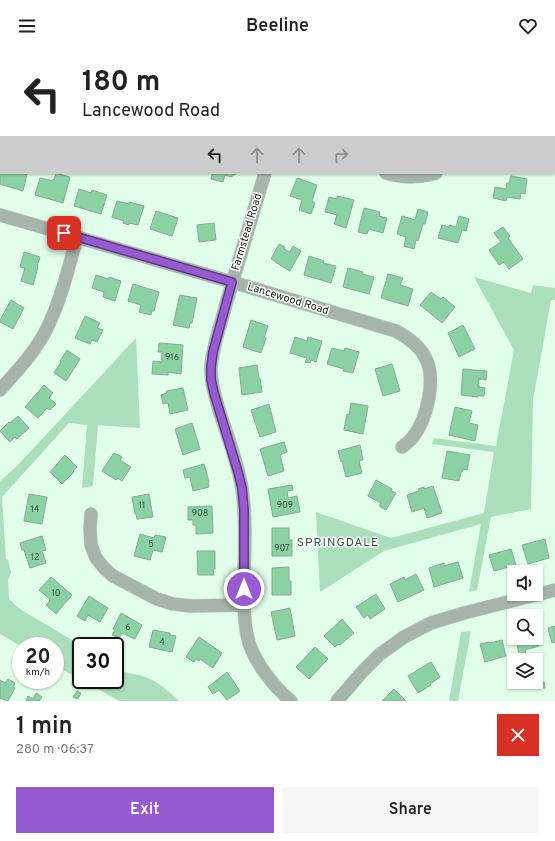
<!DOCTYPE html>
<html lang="en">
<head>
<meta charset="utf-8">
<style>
	:root { --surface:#fff; --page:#f6f6f6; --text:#222; --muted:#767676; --accent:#965ad1 }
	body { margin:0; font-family:Overpass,sans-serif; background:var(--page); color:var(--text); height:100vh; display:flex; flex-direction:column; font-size:15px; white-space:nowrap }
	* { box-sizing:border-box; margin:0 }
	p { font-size:13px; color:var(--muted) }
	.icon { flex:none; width:22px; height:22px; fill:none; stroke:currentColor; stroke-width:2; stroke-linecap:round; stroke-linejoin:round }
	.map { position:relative; height:649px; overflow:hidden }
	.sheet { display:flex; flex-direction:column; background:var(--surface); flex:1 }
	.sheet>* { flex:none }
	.top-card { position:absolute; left:0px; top:0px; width:555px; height:122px; box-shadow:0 1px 3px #0004; background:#fff; color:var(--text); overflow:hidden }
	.fabs { position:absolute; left:507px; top:513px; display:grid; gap:8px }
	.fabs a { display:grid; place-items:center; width:36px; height:36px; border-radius:0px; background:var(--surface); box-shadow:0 1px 3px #0004; font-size:20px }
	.speed { position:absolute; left:12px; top:585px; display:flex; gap:8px; font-size:20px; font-weight:700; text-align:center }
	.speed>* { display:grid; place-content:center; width:52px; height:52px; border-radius:50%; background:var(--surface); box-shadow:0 1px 3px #0004; line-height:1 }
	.speed small { font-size:10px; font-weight:400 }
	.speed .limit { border:2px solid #111; border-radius:6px; background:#fff; color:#111 }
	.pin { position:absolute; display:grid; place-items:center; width:34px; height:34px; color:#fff; margin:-17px; border-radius:8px; box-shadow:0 2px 6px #0006 }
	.me { position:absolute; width:44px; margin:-22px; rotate:0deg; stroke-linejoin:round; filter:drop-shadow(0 0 3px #0008) }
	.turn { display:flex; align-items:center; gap:14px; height:84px; padding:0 16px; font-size:18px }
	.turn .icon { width:52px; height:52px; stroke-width:2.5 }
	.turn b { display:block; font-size:28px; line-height:34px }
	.lanes { display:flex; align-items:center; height:38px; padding:0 16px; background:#0003; justify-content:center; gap:20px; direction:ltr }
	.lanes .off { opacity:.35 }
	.round { display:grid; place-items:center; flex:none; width:42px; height:42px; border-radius:0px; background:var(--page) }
	.head { display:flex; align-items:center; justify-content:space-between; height:68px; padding:0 16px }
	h1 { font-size:24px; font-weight:600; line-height:30px }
	.cta { display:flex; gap:8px; margin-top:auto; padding:8px 16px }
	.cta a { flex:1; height:46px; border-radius:0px; background:var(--accent); color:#fff; font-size:16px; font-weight:600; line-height:46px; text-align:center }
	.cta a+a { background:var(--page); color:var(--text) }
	header { display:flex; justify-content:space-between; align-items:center; height:52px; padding:0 16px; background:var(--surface); font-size:18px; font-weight:600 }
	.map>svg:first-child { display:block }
	.green { fill:#abdfbb }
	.building { fill:#8ad2a3; stroke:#8ba894 }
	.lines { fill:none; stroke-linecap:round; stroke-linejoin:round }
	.street-casing { stroke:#c0dbc8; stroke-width:14 }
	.street { stroke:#a7b4ab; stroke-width:13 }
	.route-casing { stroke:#623a88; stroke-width:10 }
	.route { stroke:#965ad1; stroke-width:7 }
	.labels { text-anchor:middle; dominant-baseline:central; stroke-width:3; stroke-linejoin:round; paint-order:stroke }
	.number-label { font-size:9px; fill:#35503e }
	.street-label { font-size:11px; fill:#19241c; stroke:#fff }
	.neighbourhood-label { font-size:12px; letter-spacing:1px; fill:#364f3e; stroke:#fff }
</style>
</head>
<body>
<header><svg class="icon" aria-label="menu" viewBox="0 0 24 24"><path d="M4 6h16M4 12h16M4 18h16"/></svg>Beeline<svg class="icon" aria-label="heart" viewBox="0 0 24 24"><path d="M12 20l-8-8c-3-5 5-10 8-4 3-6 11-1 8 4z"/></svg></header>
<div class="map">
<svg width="555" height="649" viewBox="0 0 555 649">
	<rect width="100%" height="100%" fill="#e0fee9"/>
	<path class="green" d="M474,225L531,241L533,233L555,236V248H551L533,348L531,457L491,465L477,538L469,540L481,472L384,499L320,540L316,460L391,486L484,461L494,400L432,392L434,386L496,394L514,298Z
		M136,286L140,376L98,373L93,434L82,436L87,373L69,371L2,445L6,507L8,508L11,521L8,528L9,547L20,557L82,594H81V628L55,613V594H21L0,582V429L16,415Z
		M471,579L458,649H449L461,580Z
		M115,615C126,623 137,621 148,626C158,630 171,641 179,649H119L82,628H115Z"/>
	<path class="building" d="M331,0H381V1H334Z
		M1,117V121H22L27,122L23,139L0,132V120Z
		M56,121L70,125L63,151L35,143L40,126L53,129V127L54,128Z
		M209,121H236L235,123H232V125L225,123L223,130L211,127L212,122Z
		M511,124L527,127L525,142L521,141L520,147L507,145L506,149L493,146L495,135L506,137L507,131H509Z
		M297,126L317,133L312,149L315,151L311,162L299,158L302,148L290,144Z
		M79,137L91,141L92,138L107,143L101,162L74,154Z
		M337,144L354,148L346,176L334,172L337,163L325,160L329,145L337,147Z
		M117,149L129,152V150L144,154L138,173L129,171V173L123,171L124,169L112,165Z
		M364,156L380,160L379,164L387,166L383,181L369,177L367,182L358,180Z
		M418,157L428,160L425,172H423L418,189L416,188L414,197L404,194L406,185L397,182L402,164L415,168Z
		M156,159L178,166L172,184L150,177Z
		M459,164L469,167L466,179L462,178L458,191L438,186L442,173L449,175V173L456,175Z
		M214,171L216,188L199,190L197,173Z
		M503,175L510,184L508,186L523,207L509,217L504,210L499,213L489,198L501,190L494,181Z
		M279,192L285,195L284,197L290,200L293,194L301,199L290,219L275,210V209L271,207Z
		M24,200L40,205L37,214L38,215L33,233L21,229L25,216L20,215Z
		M309,204L324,209L323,211L336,214L331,231L304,223Z
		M348,216L363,220L362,222L374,225L369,242L343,235Z
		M388,222L403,226L400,233L413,237L408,254L381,246Z
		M96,223L108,227L109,225L121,229L115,249L103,245L104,240L92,236Z
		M133,232L159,240L154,259H152L151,263L139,260L141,253L128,249Z
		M431,240L441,247L443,245L455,255L442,271L420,253Z
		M180,243L197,246L192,271H190L189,276L173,273Z
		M11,248L24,256L13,277L0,270V268Z
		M85,264L100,271L97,276L103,278L97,290L92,288L90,292L75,286Z
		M251,268L268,274L264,286H266L261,301L243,295Z
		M463,273L475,297L459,305L448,281Z
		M295,285L307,289L308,285L322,289L316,310L311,308L310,311L305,310L307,306L290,301Z
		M159,291L183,293L181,322L168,320V323L152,322L153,309L161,310L162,300H158Z
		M332,296L344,299L345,296L359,300L353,321L343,319L344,317L327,312Z
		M67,298L80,307L66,329L54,321L61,310L60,309Z
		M392,312L400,339L383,344L375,317Z
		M257,313L259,326H260L262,340L242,343L239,316Z
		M463,317L487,319L486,328L479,327V335L485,336L484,344H478V345L461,343Z
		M44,333L53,341L49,346L56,352L50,358L47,356L38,366L25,355Z
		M183,336L188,358L170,362L168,351L163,352L161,343L167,341L166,339Z
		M351,351L368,354L363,382L344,378L347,362L349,363Z
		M269,352L276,380L260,385L251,358Z
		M455,355L472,359L469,371L478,373L475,389L449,383Z
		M18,364L29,376L17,387L15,385L10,390L0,379L9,370L10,371Z
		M192,371L200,397L183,403L175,377Z
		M284,390L287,400L280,403L284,419L268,424L260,397Z
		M360,393L363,408L359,409L362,421L346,425L342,409L341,410L338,399Z
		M447,399L470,403L467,418L463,417L462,420H461L459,429L442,426Z
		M114,401L122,405L120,408L131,415L122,429L118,426L116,428L102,419Z
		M65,403L77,415L73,419L74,420L62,432L50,420Z
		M204,412L209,430H208L209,435L193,439L190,425L185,426L183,418Z
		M376,428L392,437L391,439L396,441L386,458L379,454L381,451L368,444Z
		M292,433L293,438L287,439L288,446L297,444L300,460L273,465L268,437Z
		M433,434L442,461L427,466L424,456L412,460L407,443L419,439L418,437L424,435V437Z
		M29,442L47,445L42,472L24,469Z
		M149,442L153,465L137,467L136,462H135L132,445Z
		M212,454L213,481L196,482V473H193V468H188V455Z
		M272,476H289V488H292V504H272Z
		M140,482L154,486L155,483L166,485L162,500L153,498L150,508L134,504Z
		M42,484L46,498L42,499L46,511L30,516L24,498H22L20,491Z
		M545,487L549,506L528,512L522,493Z
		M511,497L516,513L494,519L489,503Z
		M197,499H215V517H213L214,523H198Z
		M458,510L463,526L434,535L429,516L444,511V514Z
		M289,515V529H291V543H272V516Z
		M416,522L424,538L398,550L390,532L404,525L405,528Z
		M51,525L72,543L56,562L46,553L50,549L49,548L50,547L39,538Z
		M376,542L385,557L370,567L368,563L364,566L356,555Z
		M89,544L108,556L100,570L88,563L85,569L77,564Z
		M290,556L295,584L277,588L271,560Z
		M121,561L142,573L135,587L122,581L119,586L112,583L115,578L113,577Z
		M342,567L354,581L340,593L339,592L335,595L324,584Z
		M555,574V590L552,591L548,576Z
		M153,578L170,581V583L176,584L172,600L149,595Z
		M536,582L539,594L525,598L526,603L520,605L515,586H536Z
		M199,585L222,601L213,616L200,607L199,609L196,607L194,610L186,605Z
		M502,588L506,604L485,610L480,592L489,590V591Z
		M315,595L328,607L309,627L296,615Z
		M431,610L440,625L430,632L431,633L418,641L408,624Z
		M227,620L240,639L227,648L219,638L213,642L208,635Z
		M8,627L15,631L13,635L15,636L8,649H6L1,646V647H0V628L5,631Z
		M544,630L545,636H540L539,631Z
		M394,637L406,649H382Z
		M77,639L81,641L78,647L73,645Z
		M36,641L42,645L39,649H26L28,644L33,647Z"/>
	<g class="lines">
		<defs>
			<path id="street" d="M302,1V0
				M496,1L497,0
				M265,121C252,165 239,208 226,252C221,272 213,293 211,314C210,329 215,343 219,358C227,383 238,411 242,437C247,468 244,505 244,537C244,555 244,573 249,591C256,612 274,635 291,649
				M386,121C403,126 419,126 436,121
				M0,163L232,230L396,279C407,285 419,293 425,305C437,326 427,367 413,385C410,389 406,392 402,395
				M0,338C18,318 38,297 49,272C62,244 69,214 77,185
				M91,462L90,477L91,493L96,506L104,516L113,524L157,547L173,552L191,554L244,553
				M337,649L362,620L380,602L404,585L431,571L464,561L555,538"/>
		</defs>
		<use href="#street" class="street-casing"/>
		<use href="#street" class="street"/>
	</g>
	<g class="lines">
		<defs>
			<path id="route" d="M64,181L232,230L213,300L211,315V327L214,341L238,420L242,436L244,458V537"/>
		</defs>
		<use href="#route" class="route-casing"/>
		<use href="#route" class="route"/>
	</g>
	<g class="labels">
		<g class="number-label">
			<text x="172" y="305">916</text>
			<text x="142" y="453">11</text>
			<text x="285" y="453">909</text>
			<text x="35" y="457">14</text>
			<text x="200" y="461">908</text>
			<text x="151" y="492">5</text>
			<text x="282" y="496">907</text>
			<text x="35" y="505">12</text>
			<text x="56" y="541">10</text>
			<text x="128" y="575">6</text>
			<text x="162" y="590">4</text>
		</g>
		<g class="street-label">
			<text transform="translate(247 180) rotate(-73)">Farmstead Road</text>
			<text transform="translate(288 247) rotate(17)">Lancewood Road</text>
		</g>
		<g class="neighbourhood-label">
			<text x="338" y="491">SPRINGDALE</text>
		</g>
	</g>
</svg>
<div class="fabs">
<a><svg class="icon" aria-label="sound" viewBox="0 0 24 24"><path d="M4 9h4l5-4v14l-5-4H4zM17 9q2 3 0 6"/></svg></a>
<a><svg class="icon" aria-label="search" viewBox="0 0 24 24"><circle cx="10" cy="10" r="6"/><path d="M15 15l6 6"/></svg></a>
<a><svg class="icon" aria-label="layers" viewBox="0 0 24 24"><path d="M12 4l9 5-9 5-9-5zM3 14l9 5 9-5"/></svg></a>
</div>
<div class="speed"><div>20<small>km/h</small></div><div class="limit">30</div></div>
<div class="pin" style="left:64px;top:181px;background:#d93025"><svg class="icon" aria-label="arrive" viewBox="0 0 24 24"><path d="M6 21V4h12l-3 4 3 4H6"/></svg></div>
<svg class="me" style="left:244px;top:537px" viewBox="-20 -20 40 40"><circle r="17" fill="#965ad1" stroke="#fff" stroke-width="3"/><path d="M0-11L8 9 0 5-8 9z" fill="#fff"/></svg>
<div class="top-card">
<div class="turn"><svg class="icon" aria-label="left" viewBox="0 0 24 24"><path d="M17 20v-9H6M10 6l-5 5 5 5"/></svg><div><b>180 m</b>Lancewood Road</div></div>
<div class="lanes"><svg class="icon" aria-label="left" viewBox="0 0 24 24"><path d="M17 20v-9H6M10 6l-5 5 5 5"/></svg><svg class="icon off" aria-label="ahead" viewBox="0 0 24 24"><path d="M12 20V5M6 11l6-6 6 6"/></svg><svg class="icon off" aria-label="ahead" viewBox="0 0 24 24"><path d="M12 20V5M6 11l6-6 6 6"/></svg><svg class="icon off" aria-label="right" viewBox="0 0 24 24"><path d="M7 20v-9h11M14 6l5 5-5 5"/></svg></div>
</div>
</div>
<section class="sheet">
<div class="head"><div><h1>1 min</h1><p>280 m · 06:37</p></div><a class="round" style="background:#d93025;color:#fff"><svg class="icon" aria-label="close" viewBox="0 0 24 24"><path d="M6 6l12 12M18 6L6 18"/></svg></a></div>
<div class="cta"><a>Exit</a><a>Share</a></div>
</section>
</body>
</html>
